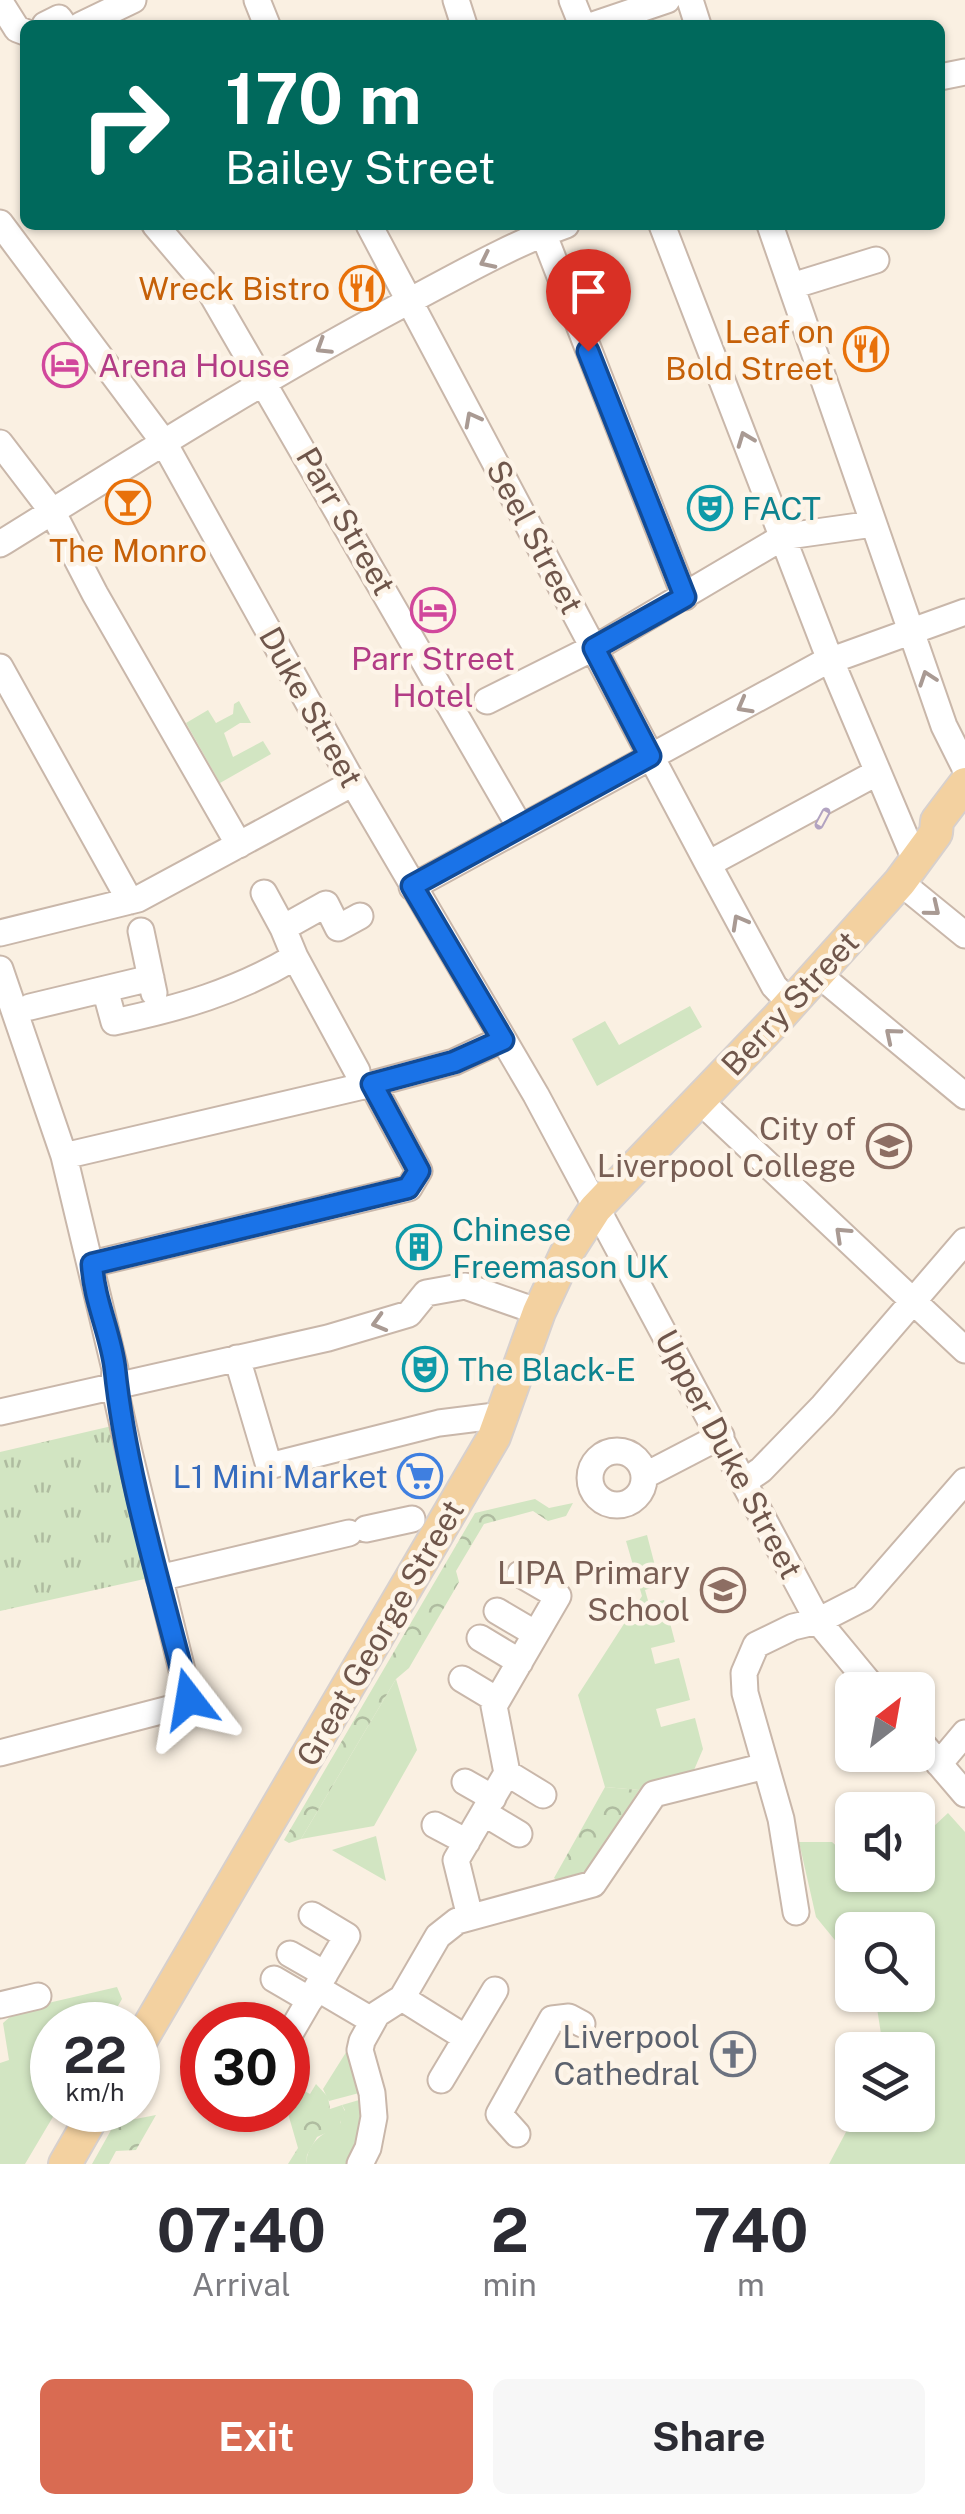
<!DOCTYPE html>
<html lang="en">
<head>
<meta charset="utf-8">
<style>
	:root { --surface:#fff; --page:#f7f7f7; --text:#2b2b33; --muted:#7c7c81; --accent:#d96b52 }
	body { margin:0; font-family:"Public Sans",sans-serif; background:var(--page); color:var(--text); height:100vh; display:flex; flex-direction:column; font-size:38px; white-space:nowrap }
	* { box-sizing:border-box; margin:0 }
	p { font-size:32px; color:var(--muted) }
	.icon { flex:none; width:55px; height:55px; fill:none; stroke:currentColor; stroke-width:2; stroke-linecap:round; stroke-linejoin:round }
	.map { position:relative; height:2164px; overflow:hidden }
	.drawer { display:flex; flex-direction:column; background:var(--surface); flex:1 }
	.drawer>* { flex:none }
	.banner { position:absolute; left:20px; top:20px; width:925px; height:210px; border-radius:15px; box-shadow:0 2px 8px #0004; background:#00695c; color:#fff; overflow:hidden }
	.needle { width:65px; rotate:31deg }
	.fabs { position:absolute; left:835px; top:1672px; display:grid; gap:20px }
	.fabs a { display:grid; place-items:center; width:100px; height:100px; border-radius:15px; background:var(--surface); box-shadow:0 2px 8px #0004; font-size:50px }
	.speed { position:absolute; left:30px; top:2002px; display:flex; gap:20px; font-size:50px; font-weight:700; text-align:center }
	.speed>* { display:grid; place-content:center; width:130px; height:130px; border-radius:50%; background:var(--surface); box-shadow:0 2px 8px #0004; line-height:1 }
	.speed small { font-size:25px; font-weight:400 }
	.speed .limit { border:15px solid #d22; background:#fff; color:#111 }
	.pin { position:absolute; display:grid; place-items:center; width:85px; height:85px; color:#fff; margin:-102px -42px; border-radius:50% 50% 50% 0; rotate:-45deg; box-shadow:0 0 10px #0007 }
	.pin .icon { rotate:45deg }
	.me { position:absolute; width:110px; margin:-55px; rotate:346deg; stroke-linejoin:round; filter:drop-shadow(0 0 8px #0008) }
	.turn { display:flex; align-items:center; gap:35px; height:210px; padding:0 40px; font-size:45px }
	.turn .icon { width:130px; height:130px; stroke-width:2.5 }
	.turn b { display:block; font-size:70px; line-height:85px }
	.eta { display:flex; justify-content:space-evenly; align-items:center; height:170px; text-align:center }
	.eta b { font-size:60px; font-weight:700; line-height:70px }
	.action { display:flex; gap:20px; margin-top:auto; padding:20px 40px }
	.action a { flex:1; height:115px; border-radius:15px; background:var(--accent); color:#fff; font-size:40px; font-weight:700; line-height:115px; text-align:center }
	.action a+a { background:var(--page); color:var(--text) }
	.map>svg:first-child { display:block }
	.green { fill:#d2e5c2 }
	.forest { fill:url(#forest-crowns) }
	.park { fill:url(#park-tufts) }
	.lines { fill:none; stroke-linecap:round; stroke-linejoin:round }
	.minor-casing { stroke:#c9b7aa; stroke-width:29 }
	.major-casing { stroke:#d7d0cd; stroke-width:36 }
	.minor { stroke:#fff; stroke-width:25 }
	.major { stroke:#f3d1a0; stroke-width:32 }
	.rail-casing { stroke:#b2a3c1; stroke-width:9 }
	.rail { stroke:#fdf4e8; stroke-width:5; stroke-dasharray:15; stroke-linecap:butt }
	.oneway { stroke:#a99a93 }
	.route-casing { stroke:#114b97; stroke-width:25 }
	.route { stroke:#1a73e8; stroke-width:18 }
	.labels { text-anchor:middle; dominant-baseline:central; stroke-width:9; stroke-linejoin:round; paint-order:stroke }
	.food-label { font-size:32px; fill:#c56008; stroke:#fdf4e8; text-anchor:end }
	.hotel-label { font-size:32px; fill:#b23c85; stroke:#fdf4e8; text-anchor:start }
	.culture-label { font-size:32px; fill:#0d838f; stroke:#fdf4e8; text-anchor:start }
	.street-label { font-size:32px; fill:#6f564b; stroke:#fdf4e8 }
	.education-label { font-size:32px; fill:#785e54; stroke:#fdf4e8; text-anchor:end }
	.shop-label { font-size:32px; fill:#366cbe; stroke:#fdf4e8; text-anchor:end }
	.worship-label { font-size:32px; fill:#5b616d; stroke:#fdf4e8; text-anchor:end }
</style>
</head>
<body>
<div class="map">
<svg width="965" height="2164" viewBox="0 0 965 2164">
	<defs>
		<pattern id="forest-crowns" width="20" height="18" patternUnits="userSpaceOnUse" patternTransform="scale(2.5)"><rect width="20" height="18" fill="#d2e5c2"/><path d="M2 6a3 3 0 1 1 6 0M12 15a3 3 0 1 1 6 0" fill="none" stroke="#afbca0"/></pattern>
		<pattern id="park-tufts" width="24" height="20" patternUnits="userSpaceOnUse" patternTransform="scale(2.5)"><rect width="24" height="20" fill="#d2e5c2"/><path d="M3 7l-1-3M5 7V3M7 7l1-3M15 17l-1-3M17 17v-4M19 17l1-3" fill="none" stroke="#afbca0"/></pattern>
	</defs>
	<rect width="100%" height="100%" fill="#faf0e2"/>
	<path class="green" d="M239,701L251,723H240L224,733L233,757L263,741L271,754L220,783L186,723L208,710L216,723L233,714L234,704Z
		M690,1006L702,1027L597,1086L572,1039L605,1021L619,1045Z
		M647,1535L660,1585L645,1590L649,1604L664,1600L675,1642L651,1648L655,1664L679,1658L690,1700L656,1709L661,1727L695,1718L703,1749L694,1770L650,1782L639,1790L605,1787L578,1695L642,1596L626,1541Z
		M396,1679L417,1750L374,1826L301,1839Z
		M948,1813L965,1832V2164H829L855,2115H918V2050H876L881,2034L875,1995H918V1930H852V1961L816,1917L799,1842H832L852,1860V1875H870L875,1879L880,1875H918V1841Z
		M376,1836L386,1881L332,1850Z
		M117,1987L122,1999L107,2025H52V2110H57L25,2164H0V2063L9,2060L3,2023L18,2010Z
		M350,2046L363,2092L329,2101L323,2089Z
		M366,2098L362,2135L349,2164H306C308,2141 323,2134 341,2123L339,2118L345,2110L342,2105Z"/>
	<path class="forest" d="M535,1499L549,1508L573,1503L566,1516L548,1521L533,1511L484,1524L456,1571L459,1582L409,1668L396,1679L301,1839L289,1843L284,1840L475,1513Z
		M605,1787L639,1790L588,1871L558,1881L554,1878Z
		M316,2084L328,2097L330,2109L342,2105L347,2116L340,2118L341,2126L317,2137L307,2155L306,2164H288L298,2148L287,2110L288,2088L293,2085L310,2094Z
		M156,2115L136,2150L116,2151L109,2164H92L115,2123Z"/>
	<path class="park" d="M112,1426L149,1578L0,1611V1452Z"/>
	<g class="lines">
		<defs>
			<path id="minor" d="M257,0L267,25
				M456,0L464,25
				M572,0L582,25
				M690,0L698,25
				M0,2L17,29L25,32
				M45,25L59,18L64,25
				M81,25L133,0
				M593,25L667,0
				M940,77L965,72
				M0,223L163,441L353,783L536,1095L818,1621L875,1690
				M155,225L207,286L520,827
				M369,225L708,864L774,986L791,1004
				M540,225L685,597
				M662,225L825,647L916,862
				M770,225L944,726L965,768
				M792,286L876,260
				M0,443L52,511L95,594L239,845
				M788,536L873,524
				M0,544C137,459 272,373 415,298C464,272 513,244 566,225
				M0,667L130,901
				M487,701L607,641L778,540
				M708,864L878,772
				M900,882L965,935
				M412,887L821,664L965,612
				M264,893L283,928
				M141,931L154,993
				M0,933L138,899L353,783
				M0,969L64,1156L115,1369L114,1385L129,1452L189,1699L184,1705L0,1753
				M818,974L965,1096
				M105,989L114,1022C180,1008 236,992 295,957
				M30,1007L151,978
				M357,1071L295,957L283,928L326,904L338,928L360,916
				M699,1100L965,1350
				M64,1156L372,1084L454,1062L503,1039
				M91,1264L409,1188L419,1171L372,1084
				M237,1358L269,1466L439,1423L503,1415
				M0,1412L328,1338L409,1314L426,1293L465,1286L539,1312
				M590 1478a27 27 0 1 1 54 0a27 27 0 1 1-54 0Z
				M644,1476L721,1436
				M745,1481L761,1470L823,1406L965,1241
				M366,1529L412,1519
				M159,1578L349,1533
				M497,1611L536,1634
				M480,1638L520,1662
				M462,1679L497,1700
				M918,1739L965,1794
				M939,1764L965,1733
				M507,1773L543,1795
				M465,1782L493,1798
				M484,1813L519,1834
				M435,1825L467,1842
				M796,1912L781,1819L745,1693L744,1673L756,1645L793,1627L818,1621L863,1598L965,1481
				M470,1917L456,1860L507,1773L494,1706L558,1596L520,1574
				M290,1954L325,1974
				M274,1979L310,2000
				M317,1988L373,2021
				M402,1998L466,2038
				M0,2005L38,1996
				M253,2017L266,2025
				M288,2037L347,1936L312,1915
				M441,2080L495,1990
				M517,2134L499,2114L552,2019L569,2017L582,2024
				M360,2164L368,2148L374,2117L372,2093L360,2050L362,2041L377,2014L402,1998L438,1936L457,1921L593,1884L654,1794L765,1766"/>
			<path id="major" d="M138,2045L494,1437L539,1312L566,1254L595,1209L777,1019L900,882L936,833L937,821L965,784
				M65,2164L96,2110"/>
		</defs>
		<use href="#minor" class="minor-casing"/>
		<use href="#major" class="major-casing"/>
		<use href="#minor" class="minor"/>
		<use href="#major" class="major"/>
		<defs>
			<path id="rail" d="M819,825L826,812"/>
		</defs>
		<use href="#rail" class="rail-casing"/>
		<use href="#rail" class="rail"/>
	</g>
	<defs><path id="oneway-chevron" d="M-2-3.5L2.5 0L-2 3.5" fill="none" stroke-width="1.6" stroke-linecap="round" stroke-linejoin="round" transform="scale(2.5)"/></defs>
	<g class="oneway">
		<use href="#oneway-chevron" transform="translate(487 261) rotate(154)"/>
		<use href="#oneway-chevron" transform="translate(323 347) rotate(148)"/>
		<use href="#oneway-chevron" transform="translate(472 419) rotate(-118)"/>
		<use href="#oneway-chevron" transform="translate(745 439) rotate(-111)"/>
		<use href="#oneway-chevron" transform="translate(927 678) rotate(-109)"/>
		<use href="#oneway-chevron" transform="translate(744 706) rotate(151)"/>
		<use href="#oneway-chevron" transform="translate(933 909) rotate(39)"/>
		<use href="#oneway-chevron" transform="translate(739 922) rotate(-119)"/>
		<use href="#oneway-chevron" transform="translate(892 1035) rotate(-140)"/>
		<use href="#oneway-chevron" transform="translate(842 1234) rotate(-137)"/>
		<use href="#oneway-chevron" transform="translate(379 1323) rotate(164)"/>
	</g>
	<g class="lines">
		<defs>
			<path id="route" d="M189,1699C163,1594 126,1476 115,1369C111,1334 94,1301 92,1264L408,1188L419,1171L372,1084L454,1062L503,1040L412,886L650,756L594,648L685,597L588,351"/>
		</defs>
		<use href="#route" class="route-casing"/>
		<use href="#route" class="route"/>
	</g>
	<defs>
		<symbol id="restaurant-ring" viewBox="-11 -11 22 22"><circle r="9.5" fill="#fdf4e8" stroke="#e8710a" stroke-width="1.5"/><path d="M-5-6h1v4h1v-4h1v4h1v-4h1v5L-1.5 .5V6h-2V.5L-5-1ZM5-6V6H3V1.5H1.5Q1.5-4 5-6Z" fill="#e8710a"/></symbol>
		<symbol id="hotel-ring" viewBox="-11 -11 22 22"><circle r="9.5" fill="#fdf4e8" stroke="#d1479c" stroke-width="1.5"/><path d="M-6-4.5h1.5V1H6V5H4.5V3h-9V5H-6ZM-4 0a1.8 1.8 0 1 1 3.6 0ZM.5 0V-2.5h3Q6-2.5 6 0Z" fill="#d1479c"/></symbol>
		<symbol id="bar-ring" viewBox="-11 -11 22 22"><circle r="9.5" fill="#fdf4e8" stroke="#e8710a" stroke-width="1.5"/><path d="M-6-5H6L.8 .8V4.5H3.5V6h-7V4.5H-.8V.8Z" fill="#e8710a"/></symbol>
		<symbol id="theatre-ring" viewBox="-11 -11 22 22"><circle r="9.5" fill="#fdf4e8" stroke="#0f9aa8" stroke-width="1.5"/><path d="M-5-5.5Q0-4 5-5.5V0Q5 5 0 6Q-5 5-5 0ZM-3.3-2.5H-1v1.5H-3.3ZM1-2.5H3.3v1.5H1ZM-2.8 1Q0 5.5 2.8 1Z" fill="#0f9aa8"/></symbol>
		<symbol id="university-ring" viewBox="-11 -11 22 22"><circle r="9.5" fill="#fdf4e8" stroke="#8d6e63" stroke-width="1.5"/><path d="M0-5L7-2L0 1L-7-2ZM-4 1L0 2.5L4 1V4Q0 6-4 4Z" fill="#8d6e63"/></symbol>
		<symbol id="building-ring" viewBox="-11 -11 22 22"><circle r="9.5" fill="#fdf4e8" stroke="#0f9aa8" stroke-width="1.5"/><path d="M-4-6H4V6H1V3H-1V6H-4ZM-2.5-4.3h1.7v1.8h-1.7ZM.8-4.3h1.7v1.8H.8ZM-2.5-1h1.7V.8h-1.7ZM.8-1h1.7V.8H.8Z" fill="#0f9aa8"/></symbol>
		<symbol id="supermarket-ring" viewBox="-11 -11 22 22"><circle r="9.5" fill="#fdf4e8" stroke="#3f7fe0" stroke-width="1.5"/><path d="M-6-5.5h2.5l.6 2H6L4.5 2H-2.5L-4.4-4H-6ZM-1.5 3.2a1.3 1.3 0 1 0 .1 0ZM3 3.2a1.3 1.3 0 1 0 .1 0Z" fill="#3f7fe0"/></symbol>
		<symbol id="school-ring" viewBox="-11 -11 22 22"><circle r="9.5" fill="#fdf4e8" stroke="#8d6e63" stroke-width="1.5"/><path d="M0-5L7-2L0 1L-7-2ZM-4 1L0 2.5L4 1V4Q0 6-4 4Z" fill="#8d6e63"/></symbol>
		<symbol id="church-ring" viewBox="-11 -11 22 22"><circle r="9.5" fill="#fdf4e8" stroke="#6b7280" stroke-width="1.5"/><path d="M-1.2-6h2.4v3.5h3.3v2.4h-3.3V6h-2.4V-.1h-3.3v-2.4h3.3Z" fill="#6b7280"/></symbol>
	</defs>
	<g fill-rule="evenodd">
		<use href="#restaurant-ring" x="337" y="263" width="50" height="50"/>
		<use href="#restaurant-ring" x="841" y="324" width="50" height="50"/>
		<use href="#hotel-ring" x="40" y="340" width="50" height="50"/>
		<use href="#bar-ring" x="103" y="477" width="50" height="50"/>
		<use href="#theatre-ring" x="685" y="483" width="50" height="50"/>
		<use href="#hotel-ring" x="408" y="585" width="50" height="50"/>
		<use href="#university-ring" x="864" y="1121" width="50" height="50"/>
		<use href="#building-ring" x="394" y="1222" width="50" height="50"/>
		<use href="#theatre-ring" x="400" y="1344" width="50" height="50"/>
		<use href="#supermarket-ring" x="395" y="1451" width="50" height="50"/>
		<use href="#school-ring" x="698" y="1565" width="50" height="50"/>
		<use href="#church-ring" x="708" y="2029" width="50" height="50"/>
	</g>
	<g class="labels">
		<g class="food-label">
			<text x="330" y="288">Wreck Bistro</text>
			<text x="834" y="331">Leaf on<tspan x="834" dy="37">Bold Street</tspan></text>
			<text x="128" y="550" text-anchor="middle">The Monro</text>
		</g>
		<g class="hotel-label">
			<text x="98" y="365">Arena House</text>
			<text x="433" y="658" text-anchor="middle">Parr Street<tspan x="433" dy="37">Hotel</tspan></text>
		</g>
		<g class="culture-label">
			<text x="742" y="508">FACT</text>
			<text x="452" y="1229">Chinese<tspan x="452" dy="37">Freemason UK</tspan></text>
			<text x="458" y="1369">The Black-E</text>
		</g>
		<g class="street-label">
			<text transform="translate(346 521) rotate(60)">Parr Street</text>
			<text transform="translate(535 537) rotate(62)">Seel Street</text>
			<text transform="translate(311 707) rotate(61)">Duke Street</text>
			<text transform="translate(790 1003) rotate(-47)">Berry Street</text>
			<text transform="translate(729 1454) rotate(62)">Upper Duke Street</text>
			<text transform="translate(380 1633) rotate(-60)">Great George Street</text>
		</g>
		<g class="education-label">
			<text x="856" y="1128">City of<tspan x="856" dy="37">Liverpool College</tspan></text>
			<text x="690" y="1572">LIPA Primary<tspan x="690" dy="37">School</tspan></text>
		</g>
		<g class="shop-label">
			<text x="388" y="1476">L1 Mini Market</text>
		</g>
		<g class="worship-label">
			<text x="700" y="2036">Liverpool<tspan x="700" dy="37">Cathedral</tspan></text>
		</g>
	</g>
</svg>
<div class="fabs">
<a><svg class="needle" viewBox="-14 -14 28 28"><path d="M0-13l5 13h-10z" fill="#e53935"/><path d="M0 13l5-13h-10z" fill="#7c7c81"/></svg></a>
<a><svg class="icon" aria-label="sound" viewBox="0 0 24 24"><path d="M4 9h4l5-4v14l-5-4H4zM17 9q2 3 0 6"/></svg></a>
<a><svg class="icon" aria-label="search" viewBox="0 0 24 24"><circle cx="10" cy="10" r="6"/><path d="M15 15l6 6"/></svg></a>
<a><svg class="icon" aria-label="layers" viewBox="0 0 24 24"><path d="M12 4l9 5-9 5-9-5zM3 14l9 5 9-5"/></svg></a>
</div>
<div class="speed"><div>22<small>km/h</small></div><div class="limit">30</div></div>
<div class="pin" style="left:588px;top:351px;background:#d93025"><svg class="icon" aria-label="arrive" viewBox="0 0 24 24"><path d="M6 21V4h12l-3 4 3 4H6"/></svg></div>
<svg class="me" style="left:189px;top:1699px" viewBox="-20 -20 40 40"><path d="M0-17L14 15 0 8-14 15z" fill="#1a73e8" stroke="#fff" stroke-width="4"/></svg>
<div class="banner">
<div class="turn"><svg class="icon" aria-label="right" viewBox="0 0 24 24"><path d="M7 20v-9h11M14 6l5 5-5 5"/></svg><div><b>170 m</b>Bailey Street</div></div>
</div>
</div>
<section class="drawer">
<div class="eta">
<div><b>07:40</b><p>Arrival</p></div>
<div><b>2</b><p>min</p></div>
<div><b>740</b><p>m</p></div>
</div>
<div class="action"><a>Exit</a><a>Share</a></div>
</section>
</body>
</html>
